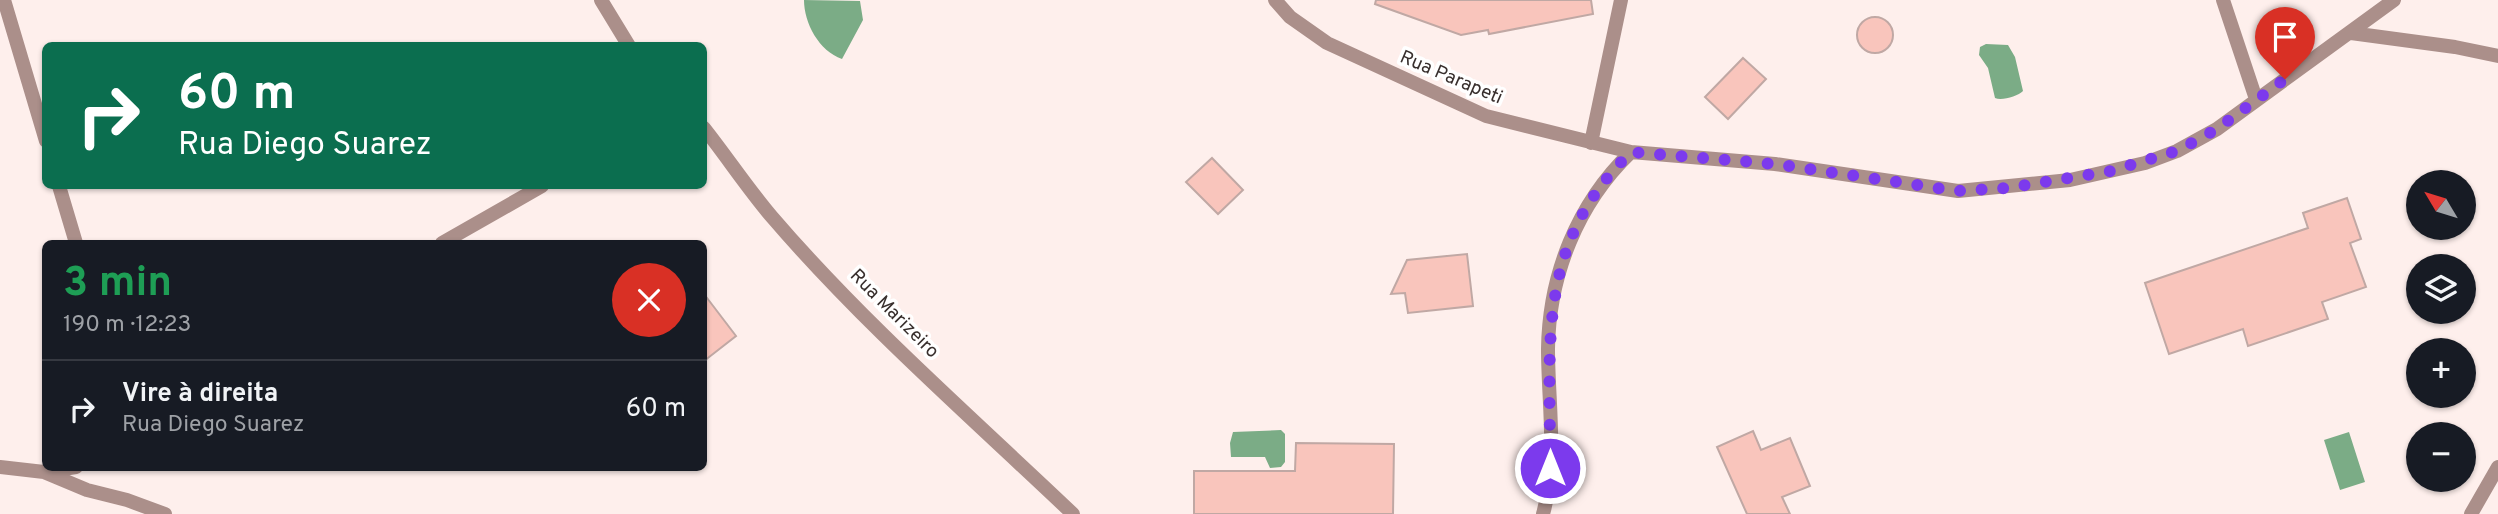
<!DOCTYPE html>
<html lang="pt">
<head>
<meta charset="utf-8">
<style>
	:root { --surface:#171b24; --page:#242831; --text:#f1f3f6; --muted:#9ea1a6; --line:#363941 }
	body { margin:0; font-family:Overpass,sans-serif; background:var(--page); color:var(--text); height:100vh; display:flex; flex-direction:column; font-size:26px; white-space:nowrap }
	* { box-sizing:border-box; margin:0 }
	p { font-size:23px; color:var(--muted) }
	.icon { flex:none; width:38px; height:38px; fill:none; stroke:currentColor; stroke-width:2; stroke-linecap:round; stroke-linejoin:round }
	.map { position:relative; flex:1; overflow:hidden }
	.sheet { position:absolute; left:42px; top:240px; width:665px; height:231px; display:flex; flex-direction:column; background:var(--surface); border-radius:10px; box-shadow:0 2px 5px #0004 }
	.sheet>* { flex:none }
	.top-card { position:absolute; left:42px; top:42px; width:665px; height:147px; border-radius:10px; box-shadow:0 2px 5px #0004; background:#0b6e4f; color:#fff; overflow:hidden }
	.needle { width:46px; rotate:308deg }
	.tools { position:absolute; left:2406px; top:170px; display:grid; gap:14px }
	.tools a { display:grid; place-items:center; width:70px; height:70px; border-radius:50%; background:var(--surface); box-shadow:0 2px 5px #0004; font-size:35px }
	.pin { position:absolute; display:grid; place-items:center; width:60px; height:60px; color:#fff; margin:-72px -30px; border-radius:50% 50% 50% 0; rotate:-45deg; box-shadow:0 0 7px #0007 }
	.pin .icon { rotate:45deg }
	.me { position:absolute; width:77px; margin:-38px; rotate:0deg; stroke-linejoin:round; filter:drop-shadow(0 0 5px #0008) }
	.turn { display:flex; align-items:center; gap:24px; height:147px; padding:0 21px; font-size:32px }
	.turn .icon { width:91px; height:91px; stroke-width:2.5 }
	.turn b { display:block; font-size:49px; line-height:60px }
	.round { display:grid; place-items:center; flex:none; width:74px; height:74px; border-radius:37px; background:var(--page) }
	.summary { display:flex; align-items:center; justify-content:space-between; height:119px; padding:0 21px }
	h1 { font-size:42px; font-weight:700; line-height:52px; color:#1e9e55 }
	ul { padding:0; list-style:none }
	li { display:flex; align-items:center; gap:21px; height:98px; padding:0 21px; border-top:2px solid var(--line) }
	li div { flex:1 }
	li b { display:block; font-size:26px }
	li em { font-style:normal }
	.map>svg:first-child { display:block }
	.water { fill:#7bac86 }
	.building { fill:#f9c5bc; stroke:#c0a8a4; stroke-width:2 }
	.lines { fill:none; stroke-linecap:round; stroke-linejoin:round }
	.street { stroke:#ab8f8a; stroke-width:14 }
	.route { stroke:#7c3aed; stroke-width:12; stroke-dasharray:0 21.6 }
	.labels { text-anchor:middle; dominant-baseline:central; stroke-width:7; stroke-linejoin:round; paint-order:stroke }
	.street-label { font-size:19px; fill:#382f2d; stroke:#fff }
</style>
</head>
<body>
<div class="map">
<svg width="2498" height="514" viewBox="0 0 2498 514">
	<rect width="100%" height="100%" fill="#feefec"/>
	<path class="water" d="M804,0L860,1L863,20L842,59C819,51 804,23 804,0Z
		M1986,44L2008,45L2015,57L2023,91C2018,96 2002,101 1995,98L1988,68L1979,55L1980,47Z
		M1281,430L1285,434V462L1281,467L1270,468L1265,457H1231L1230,443L1233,432Z
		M2349,432L2365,482L2340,490L2324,440Z"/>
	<path class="building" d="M1376,0H1591L1593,14L1489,34L1488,30L1461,35L1375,4Z
		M1857 35a18 18 0 1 1 36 0a18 18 0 1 1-36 0Z
		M1743,58L1766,79L1728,119L1705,97Z
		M1212,158L1243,190L1218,214L1186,182Z
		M2347,198L2361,239L2350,243L2366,287L2322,302L2328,319L2248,346L2243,329L2169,354L2145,283L2308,228L2303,213Z
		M1467,254L1473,306L1408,313L1405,293L1391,294L1407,260Z
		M704,294L736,336L704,361Z
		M1753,431L1761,450L1790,438L1810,486L1782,497L1790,514H1747L1717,447Z
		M1296,443L1394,444L1393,514H1194V471H1295Z"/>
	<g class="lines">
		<path class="street" d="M4,0L46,141
			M601,0L629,46
			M1275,0L1290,17L1327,43L1486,116L1631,152L1775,164L1958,191L2070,180L2145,163L2177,151L2217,129L2394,0
			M2223,0L2256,99
			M2351,33L2455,47L2498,56
			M704,128C727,157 748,189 772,217C863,323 971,417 1073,514
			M1591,143L1621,0
			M59,186L76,243
			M442,243L542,186
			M0,467L44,472L76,467
			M44,472L87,490L127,500L165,514
			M1543,514C1558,461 1548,403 1548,349C1549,275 1577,204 1631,152
			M2471,514L2498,467"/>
	</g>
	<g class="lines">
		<path class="route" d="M1550,468C1551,346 1534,246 1631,152L1775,164L1958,191L2007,188L2111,171L2177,151L2217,129L2285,79"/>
	</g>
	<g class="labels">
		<g class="street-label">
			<text transform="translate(1451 78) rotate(23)">Rua Parapeti</text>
			<text transform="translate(894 314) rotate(45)">Rua Marizeiro</text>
		</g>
	</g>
</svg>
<div class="tools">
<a><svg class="needle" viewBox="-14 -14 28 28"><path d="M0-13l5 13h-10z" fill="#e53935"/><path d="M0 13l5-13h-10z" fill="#9ea1a6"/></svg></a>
<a><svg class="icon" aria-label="layers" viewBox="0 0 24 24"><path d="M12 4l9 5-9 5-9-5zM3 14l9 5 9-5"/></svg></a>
<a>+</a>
<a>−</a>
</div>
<div class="pin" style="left:2285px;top:79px;background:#d93025"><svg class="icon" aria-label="arrive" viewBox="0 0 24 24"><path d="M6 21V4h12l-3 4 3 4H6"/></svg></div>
<svg class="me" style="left:1550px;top:468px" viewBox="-20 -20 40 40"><circle r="17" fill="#7c3aed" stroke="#fff" stroke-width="3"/><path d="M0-11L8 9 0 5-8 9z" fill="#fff"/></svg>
<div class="top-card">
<div class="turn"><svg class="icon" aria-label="right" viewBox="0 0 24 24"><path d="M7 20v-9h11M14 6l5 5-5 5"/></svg><div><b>60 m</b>Rua Diego Suarez</div></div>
</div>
<section class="sheet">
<div class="summary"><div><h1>3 min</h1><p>190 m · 12:23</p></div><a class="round" style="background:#d93025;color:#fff"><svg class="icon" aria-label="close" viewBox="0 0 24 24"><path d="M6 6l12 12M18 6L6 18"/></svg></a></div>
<ul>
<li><svg class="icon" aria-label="right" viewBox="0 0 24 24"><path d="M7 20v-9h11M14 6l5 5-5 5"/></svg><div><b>Vire à direita</b><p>Rua Diego Suarez</p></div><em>60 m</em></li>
</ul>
</section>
</div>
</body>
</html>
